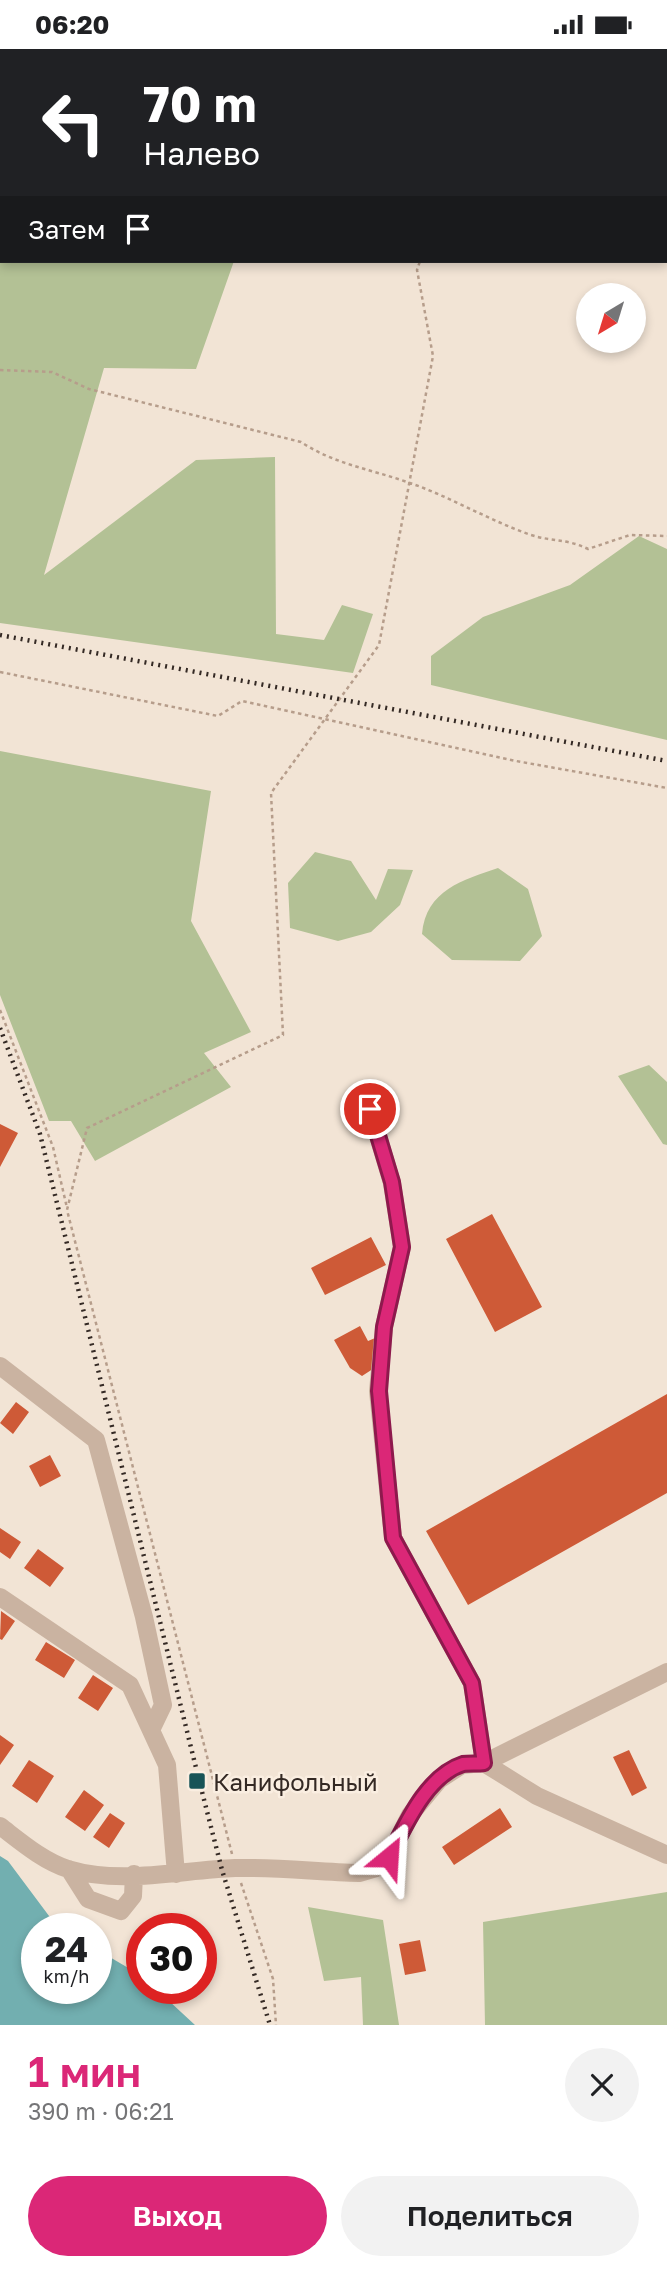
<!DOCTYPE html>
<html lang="ru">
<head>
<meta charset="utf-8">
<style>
	:root { --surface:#fff; --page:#f2f2f2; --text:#202124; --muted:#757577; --accent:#db2777 }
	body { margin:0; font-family:"Golos Text",sans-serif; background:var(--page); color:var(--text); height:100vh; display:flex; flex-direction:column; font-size:26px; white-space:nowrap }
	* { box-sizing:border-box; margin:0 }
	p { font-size:23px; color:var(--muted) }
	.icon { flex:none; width:38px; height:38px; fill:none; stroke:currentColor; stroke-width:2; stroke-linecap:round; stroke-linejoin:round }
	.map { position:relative; height:1976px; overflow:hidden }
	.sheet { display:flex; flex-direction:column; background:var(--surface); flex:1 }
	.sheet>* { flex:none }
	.banner { position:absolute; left:0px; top:0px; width:668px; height:214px; box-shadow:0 4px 10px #0003; background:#202124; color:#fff; overflow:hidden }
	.needle { width:46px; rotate:218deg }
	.fabs { position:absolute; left:576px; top:234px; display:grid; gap:14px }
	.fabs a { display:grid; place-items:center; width:70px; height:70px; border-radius:50%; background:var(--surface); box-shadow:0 4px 10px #0003; font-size:35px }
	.speed { position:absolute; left:21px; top:1864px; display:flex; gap:14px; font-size:35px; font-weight:700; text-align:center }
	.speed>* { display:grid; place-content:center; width:91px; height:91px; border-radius:50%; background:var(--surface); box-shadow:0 4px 10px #0003; line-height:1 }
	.speed small { font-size:18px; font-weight:400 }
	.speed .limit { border:10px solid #d22; background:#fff; color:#111 }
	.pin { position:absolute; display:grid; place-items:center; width:60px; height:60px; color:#fff; margin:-30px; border:4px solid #fff; border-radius:50%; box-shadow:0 2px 7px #0007 }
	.me { position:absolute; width:77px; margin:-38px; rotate:27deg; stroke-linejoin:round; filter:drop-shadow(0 0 5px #0008) }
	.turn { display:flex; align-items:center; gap:24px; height:147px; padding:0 28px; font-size:32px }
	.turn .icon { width:91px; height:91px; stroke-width:2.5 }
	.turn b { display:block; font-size:49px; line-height:60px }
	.then { display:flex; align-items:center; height:66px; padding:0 28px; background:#0003; gap:14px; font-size:26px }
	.round { display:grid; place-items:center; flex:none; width:74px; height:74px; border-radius:37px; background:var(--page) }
	.summary { display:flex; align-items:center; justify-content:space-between; height:119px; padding:0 28px }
	h1 { font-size:42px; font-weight:600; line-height:52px; color:var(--accent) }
	.cta { display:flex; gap:14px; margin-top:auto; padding:14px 28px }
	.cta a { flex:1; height:80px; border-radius:42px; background:var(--accent); color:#fff; font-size:28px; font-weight:600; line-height:80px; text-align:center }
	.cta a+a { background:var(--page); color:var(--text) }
	.status { display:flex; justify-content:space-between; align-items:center; height:49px; padding:0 35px; background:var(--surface); direction:ltr }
	.status svg { height:19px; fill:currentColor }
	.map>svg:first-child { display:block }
	.green { fill:#b3c195 }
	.water { fill:#72afb0 }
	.building { fill:#ce5a37 }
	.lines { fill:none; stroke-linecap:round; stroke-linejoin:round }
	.path { stroke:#b69d8b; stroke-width:2.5; stroke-dasharray:3.5 3.5; stroke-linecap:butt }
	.minor { stroke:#cab3a1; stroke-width:18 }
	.rail { stroke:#342924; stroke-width:4.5; stroke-dasharray:2 5; stroke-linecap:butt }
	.route-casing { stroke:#8e194d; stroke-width:18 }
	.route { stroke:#db2777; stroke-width:12 }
	.poi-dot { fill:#185457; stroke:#faeee1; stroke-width:2.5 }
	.labels { text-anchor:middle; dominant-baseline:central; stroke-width:5; stroke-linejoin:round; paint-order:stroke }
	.poi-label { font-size:24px; fill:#342924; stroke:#faeee1; text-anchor:start }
</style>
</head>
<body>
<div class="status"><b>06:20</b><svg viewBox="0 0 49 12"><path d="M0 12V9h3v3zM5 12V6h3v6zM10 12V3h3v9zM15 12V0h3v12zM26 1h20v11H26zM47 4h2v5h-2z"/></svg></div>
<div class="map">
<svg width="667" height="1976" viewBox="0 0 667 1976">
	<rect width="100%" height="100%" fill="#f2e4d5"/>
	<path class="green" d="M0,0H667V186V2H2V212H234L196,320L104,319L44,526L196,411L275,408L276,585L324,591L342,556L373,565L353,624L0,574Z
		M639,487L667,500V691L431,636V607L483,568L570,536Z
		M0,702L211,742L191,872L251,983L204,1004L231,1038L95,1112L71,1072H49L0,946Z
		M315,803L351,812L376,851L388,820L413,821L400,856L371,883L338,892L290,879L288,834Z
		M498,819L528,840L542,887L520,912L452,911L422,885C426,841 463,831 498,819Z
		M649,1016L667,1033V1096L663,1095L618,1027Z
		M667,1843V1976H485L483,1873Z
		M308,1858L383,1871L399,1976H363L361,1928L324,1932Z"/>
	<path class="water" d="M0,1807L8,1812L58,1879L37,1880V1939H96V1900L142,1927V1939H155L195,1976H0Z"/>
	<path class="building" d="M0,1075L18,1084L0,1118Z
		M492,1165L542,1258L495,1283L446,1190Z
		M371,1188L386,1216L325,1246L311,1219Z
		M360,1277L368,1292L380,1287L379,1316L362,1327L350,1319L334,1291Z
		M667,1345V1444L468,1556L426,1482Z
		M16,1353L29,1363L13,1385L0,1374Z
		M50,1406L61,1427L40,1438L29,1417Z
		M0,1479L21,1493L10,1510L0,1503Z
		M38,1500L64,1519L50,1538L24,1519Z
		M1,1562L15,1572L2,1591L0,1590Z
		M46,1593L75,1611L64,1629L35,1611Z
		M93,1626L113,1639L98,1662L78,1649Z
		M0,1686L14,1696L0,1716Z
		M629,1701L647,1739L632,1747L613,1708Z
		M29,1711L54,1727L37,1754L12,1737Z
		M84,1741L104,1756L85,1782L65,1768Z
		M500,1759L512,1778L454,1816L442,1798Z
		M110,1764L125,1774L109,1799L93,1788Z
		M420,1891L426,1922L405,1926L399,1895Z"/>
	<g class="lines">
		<path class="path" d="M441,2V0
			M0,321L52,323L89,340L301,393C334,415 370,420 407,433C449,447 488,471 531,486C553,493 565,489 588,500L630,486L667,487
			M0,623L218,667L242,652L516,712L667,739
			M0,961L53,1098L67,1159
			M232,1805L67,1161L87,1079L283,986L271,744L379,596L433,307L417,221L420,212
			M241,1834L273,1930L276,1976"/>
		<path class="minor" d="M370,1060L392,1134L402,1198L384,1278L378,1342L393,1489L472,1634L484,1714L667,1623
			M0,1317L96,1391L144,1568L163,1656L151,1681
			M0,1548L130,1636L167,1716L176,1825
			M0,1777C21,1793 43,1812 68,1820C121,1836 181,1821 235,1819C276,1818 318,1823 359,1824L376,1819L389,1808L410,1766L439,1731L462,1716L484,1714L537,1747L667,1806
			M69,1820L88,1850L121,1862L133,1847L134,1825"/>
		<path class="rail" d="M0,586L667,712
			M0,979L40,1085L199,1731L222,1821L270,1976"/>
	</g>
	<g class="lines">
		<defs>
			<path id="route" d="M370,1060L392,1133L402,1198L384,1278L379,1342L393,1489L472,1634L484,1714C478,1715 469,1714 463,1715C426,1727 405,1777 389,1808"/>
		</defs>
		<use href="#route" class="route-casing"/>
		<use href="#route" class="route"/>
	</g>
	<rect class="poi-dot" x="188" y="1723" width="18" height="18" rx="3.5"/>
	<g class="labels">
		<g class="poi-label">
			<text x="213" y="1732">Канифольный</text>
		</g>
	</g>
</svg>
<div class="fabs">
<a><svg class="needle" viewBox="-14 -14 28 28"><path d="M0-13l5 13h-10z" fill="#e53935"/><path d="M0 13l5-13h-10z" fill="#757577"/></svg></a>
</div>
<div class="speed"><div>24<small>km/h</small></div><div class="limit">30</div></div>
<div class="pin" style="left:370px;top:1060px;background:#d93025"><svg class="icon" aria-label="arrive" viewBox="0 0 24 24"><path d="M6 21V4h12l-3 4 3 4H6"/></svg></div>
<svg class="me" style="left:389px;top:1808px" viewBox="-20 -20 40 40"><path d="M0-17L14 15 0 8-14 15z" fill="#db2777" stroke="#fff" stroke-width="4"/></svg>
<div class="banner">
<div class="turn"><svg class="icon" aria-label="left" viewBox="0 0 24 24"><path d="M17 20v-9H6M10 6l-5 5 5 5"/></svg><div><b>70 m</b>Налево</div></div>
<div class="then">Затем<svg class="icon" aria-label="arrive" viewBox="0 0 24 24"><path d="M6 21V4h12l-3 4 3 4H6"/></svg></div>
</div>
</div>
<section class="sheet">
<div class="summary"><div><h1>1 мин</h1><p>390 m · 06:21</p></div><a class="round"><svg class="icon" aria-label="close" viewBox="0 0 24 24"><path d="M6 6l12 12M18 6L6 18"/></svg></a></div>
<div class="cta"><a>Выход</a><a>Поделиться</a></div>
</section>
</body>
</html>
